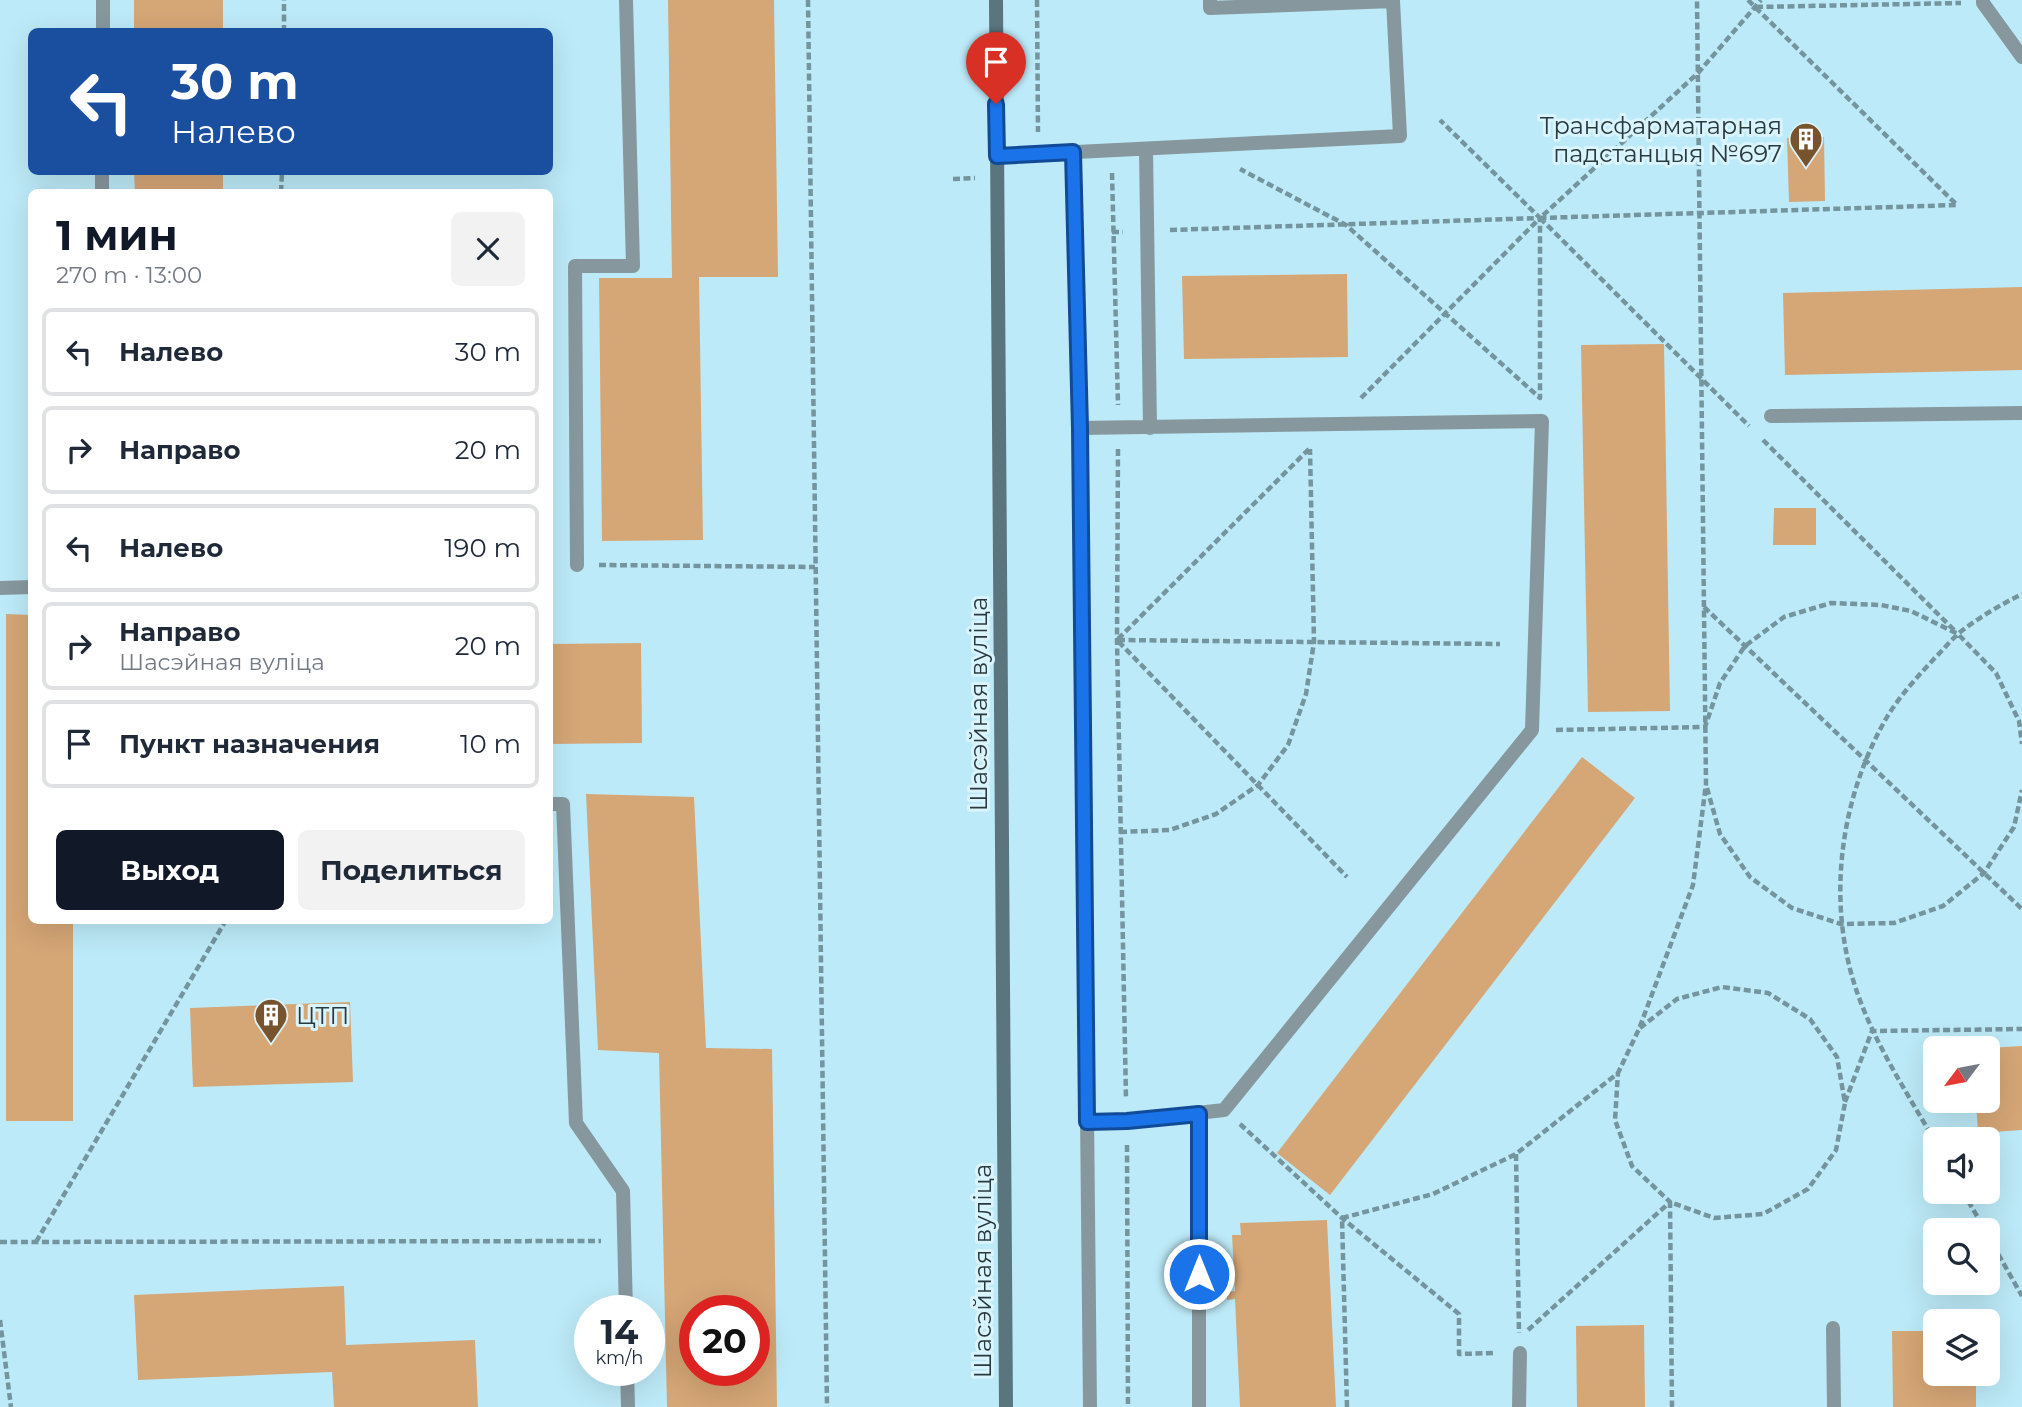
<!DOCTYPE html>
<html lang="ru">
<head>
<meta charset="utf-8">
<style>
	:root { --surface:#fff; --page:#f2f2f3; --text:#1f2937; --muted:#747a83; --line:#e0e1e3; --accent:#111827 }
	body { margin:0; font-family:Montserrat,sans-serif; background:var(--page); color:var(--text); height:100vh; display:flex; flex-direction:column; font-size:26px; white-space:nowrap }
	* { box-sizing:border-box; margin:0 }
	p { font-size:23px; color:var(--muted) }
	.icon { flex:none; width:38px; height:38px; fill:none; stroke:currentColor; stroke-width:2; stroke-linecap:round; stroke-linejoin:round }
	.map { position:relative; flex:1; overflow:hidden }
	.details { position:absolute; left:28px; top:189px; width:525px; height:735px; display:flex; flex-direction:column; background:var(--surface); border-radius:10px; box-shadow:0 7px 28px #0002 }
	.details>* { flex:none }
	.top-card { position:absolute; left:28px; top:28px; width:525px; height:147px; border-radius:10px; box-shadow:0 7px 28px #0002; background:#1a4fa0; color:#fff; overflow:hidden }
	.needle { width:46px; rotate:238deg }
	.buttons { position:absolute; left:1923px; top:1036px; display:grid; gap:14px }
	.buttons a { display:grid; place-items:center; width:77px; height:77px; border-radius:10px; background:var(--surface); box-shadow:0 7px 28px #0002; font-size:35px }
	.speed { position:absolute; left:574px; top:1295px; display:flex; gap:14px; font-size:35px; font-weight:700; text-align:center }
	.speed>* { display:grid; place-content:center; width:91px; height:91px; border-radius:50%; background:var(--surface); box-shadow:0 7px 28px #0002; line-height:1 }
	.speed small { font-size:18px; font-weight:400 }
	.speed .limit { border:10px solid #d22; background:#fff; color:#111 }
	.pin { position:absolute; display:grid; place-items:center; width:60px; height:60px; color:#fff; margin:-72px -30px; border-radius:50% 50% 50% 0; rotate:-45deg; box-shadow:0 0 7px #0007 }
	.pin .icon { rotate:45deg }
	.me { position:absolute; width:77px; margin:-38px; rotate:0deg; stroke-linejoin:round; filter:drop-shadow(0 0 5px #0008) }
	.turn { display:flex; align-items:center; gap:24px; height:147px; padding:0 28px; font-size:32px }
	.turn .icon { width:91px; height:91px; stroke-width:2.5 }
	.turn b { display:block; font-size:49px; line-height:60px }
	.round { display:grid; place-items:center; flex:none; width:74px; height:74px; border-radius:10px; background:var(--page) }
	.summary { display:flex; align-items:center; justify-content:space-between; height:119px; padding:0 28px }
	h1 { font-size:42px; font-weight:700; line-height:52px; color:var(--accent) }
	.button { display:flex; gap:14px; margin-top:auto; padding:14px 28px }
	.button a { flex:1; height:80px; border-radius:10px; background:var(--accent); color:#fff; font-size:28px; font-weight:700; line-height:80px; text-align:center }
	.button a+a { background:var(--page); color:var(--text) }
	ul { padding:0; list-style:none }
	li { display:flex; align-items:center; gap:21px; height:88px; margin:0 14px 10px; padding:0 14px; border:4px solid var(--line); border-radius:10px }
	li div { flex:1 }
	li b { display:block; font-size:26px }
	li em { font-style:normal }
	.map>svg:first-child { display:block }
	.building { fill:#d5a676; fill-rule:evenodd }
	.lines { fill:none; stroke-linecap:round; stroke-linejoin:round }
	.path { stroke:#74949e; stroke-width:4.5; stroke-dasharray:7 3.5; stroke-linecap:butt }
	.lane { stroke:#86989e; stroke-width:14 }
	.secondary { stroke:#5a757e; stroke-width:14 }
	.route-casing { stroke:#114b97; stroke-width:18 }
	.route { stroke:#1a73e8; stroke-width:12 }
	.labels { text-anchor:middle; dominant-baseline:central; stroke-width:6; stroke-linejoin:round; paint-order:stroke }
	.poi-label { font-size:24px; fill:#283a3f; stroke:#d9f4fc; text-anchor:end }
	.street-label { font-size:24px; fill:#283a3f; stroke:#d9f4fc }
</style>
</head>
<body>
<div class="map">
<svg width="2022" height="1407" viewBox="0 0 2022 1407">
	<rect width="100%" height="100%" fill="#bdeaf8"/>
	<path class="building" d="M134,0H223V32H134Z
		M668,0H774L778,277H699L703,540L602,541L599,278H672Z
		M1824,137L1825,201L1789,202L1787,138Z
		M134,172H223V192H135Z
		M1347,274L1348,357L1184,359L1182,276Z
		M2022,287V370L1785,375L1783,293Z
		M1664,344L1670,711L1588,712L1581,345Z
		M1774,508H1816V545H1773Z
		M6,614L32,615V920H73V1121H6Z
		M641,643L642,743L550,744V644Z
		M1582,757L1635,798L1330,1195L1277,1153Z
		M586,794L694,797L706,1048L772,1049L777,1407H667L659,1053L598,1050ZM695,1311H754V1370H695Z
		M350,1002L353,1082L193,1087L190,1008Z
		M2022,1046V1130L1978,1133L1976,1101H1988V1048Z
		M1327,1220L1336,1407H1240L1235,1299L1227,1300V1292L1235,1291L1232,1235H1241L1240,1223Z
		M344,1286L346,1345L475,1340L478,1407H334L332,1372L138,1380L134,1295Z
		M1644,1325L1645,1407H1577L1576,1326Z
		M1892,1331H1936V1374H1976V1407H1893Z"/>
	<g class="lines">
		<path class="path" d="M808,0L827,1407
			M1037,0L1038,132
			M1748,0L1755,7L1957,205L1540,218L1698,73L1755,7L1761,0
			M1756,7L1961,3
			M284,32V0
			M1112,173L1118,405
			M953,179L975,178
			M281,192L282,172
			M1540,218L1749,426
			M1170,230L1540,218V398L1346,225L1240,169
			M1112,232H1123
			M1361,398L1540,218L1440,120
			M1763,440L1955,631
			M1118,449L1117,640L1126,1098
			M1309,449L1117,640L1347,877
			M599,565L815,567
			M1704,607L2022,909
			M1118,640L1500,644
			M1556,730L1705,727L1720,683L1745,646L1784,617L1831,603L1881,605L1911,611L1958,634L1996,673L2019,721L2022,744
			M1707,788L1720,834L1750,877L1792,908L1841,924L1894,923L1943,906L1984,873L2014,827L2022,790
			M1120,832L1170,830L1216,814L1258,785L1288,745L1306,694L1314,642L1310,449
			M1640,1028L1677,999L1722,987L1768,993L1810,1019L1837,1057L1845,1103L1836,1150L1808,1189L1763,1214L1714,1218L1670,1202L1672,1407
			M1845,1102L1872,1031L2022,1029
			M1240,1124L1342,1218L1459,1314V1354L1496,1353
			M1936,1143C1906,1091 1872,1040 1854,983C1827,896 1841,796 1887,717C1899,697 1917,677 1933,660C1942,651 1950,641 1959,633C1978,618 2000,605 2022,594
			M1127,1145L1128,1407
			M1516,1154L1519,1333
			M1963,1192L1985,1230
			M1988,1236L2022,1296
			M0,1242L601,1241
			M36,1242L226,920
			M0,1320L11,1407
			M1528,1330L1670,1202L1632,1166L1615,1120L1618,1073
			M1347,1407L1342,1218L1433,1194L1516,1154L1618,1073L1639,1029L1693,885L1706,784L1697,0"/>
		<path class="lane" d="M1983,0V3L2022,57
			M103,32V0
			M1146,149L1150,428
			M1073,152L1080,428L1090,1407
			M997,156L1400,136L1393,1L1210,8V0
			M102,192V172
			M1771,416L2022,413
			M1080,428L1542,421L1532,730L1224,1110L1127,1121L1087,1122
			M577,565L575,266H633L626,0
			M0,588L32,587
			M550,804H563L576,1123L623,1191L626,1311
			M1199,1114V1407
			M1833,1328L1834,1407
			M627,1370L628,1407
			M1519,1407L1520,1353"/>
		<path class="secondary" d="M996,0L1006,1407"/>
	</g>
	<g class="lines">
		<defs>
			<path id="route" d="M996,104L997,156L1073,152L1080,428L1087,1122L1127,1121L1199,1114V1274"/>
		</defs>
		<use href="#route" class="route-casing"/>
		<use href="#route" class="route"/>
	</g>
	<defs>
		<symbol id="building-pin" viewBox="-11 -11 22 30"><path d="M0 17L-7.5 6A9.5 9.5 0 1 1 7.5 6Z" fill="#78542e" stroke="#d9f4fc"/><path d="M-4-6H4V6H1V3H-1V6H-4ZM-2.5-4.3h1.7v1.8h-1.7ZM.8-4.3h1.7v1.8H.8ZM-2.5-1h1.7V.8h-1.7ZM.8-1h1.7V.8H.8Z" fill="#fff"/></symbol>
	</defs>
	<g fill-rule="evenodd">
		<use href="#building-pin" x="1787" y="120" width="38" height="52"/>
		<use href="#building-pin" x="252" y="996" width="38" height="52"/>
	</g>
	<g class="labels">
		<g class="poi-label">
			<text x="1782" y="125">Трансфарматарная<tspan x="1782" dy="28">падстанцыя №697</tspan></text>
			<text x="296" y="1015" text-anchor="start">ЦТП</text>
		</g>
		<g class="street-label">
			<text transform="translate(978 704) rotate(-90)">Шасэйная вуліца</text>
			<text transform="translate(982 1271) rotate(-90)">Шасэйная вуліца</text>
		</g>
	</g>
</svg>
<div class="buttons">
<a><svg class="needle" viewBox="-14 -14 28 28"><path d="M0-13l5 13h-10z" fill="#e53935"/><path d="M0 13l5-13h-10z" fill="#747a83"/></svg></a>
<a><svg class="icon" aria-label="sound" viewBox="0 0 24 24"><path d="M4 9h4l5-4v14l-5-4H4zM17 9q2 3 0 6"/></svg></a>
<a><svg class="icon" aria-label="search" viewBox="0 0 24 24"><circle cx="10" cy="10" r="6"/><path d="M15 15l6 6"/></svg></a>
<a><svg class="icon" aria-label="layers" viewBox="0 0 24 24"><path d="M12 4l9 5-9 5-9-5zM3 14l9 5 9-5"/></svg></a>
</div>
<div class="speed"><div>14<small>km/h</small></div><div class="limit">20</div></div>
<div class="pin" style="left:996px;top:104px;background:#d93025"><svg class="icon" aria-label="arrive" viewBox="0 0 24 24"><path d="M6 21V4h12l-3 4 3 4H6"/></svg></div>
<svg class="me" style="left:1199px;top:1274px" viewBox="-20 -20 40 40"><circle r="17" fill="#1a73e8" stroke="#fff" stroke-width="3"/><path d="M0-11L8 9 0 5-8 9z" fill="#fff"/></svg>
<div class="top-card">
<div class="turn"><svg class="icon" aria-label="left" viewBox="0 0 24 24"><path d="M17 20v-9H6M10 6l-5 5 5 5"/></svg><div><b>30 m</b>Налево</div></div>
</div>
<section class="details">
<div class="summary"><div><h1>1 мин</h1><p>270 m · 13:00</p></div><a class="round"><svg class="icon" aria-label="close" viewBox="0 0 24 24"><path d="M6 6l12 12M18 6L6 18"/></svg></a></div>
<ul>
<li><svg class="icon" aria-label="left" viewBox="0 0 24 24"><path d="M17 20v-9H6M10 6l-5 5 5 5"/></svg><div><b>Налево</b></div><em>30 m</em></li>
<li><svg class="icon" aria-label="right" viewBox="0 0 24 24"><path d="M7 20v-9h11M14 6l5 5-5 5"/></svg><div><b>Направо</b></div><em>20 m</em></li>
<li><svg class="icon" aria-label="left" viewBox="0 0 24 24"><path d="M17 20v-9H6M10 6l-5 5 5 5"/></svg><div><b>Налево</b></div><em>190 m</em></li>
<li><svg class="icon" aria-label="right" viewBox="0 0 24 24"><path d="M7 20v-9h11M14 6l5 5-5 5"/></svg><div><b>Направо</b><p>Шасэйная вуліца</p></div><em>20 m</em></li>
<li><svg class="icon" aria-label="arrive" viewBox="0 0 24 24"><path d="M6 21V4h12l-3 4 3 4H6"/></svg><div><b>Пункт назначения</b></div><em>10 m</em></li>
</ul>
<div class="button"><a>Выход</a><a>Поделиться</a></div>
</section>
</div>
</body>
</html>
